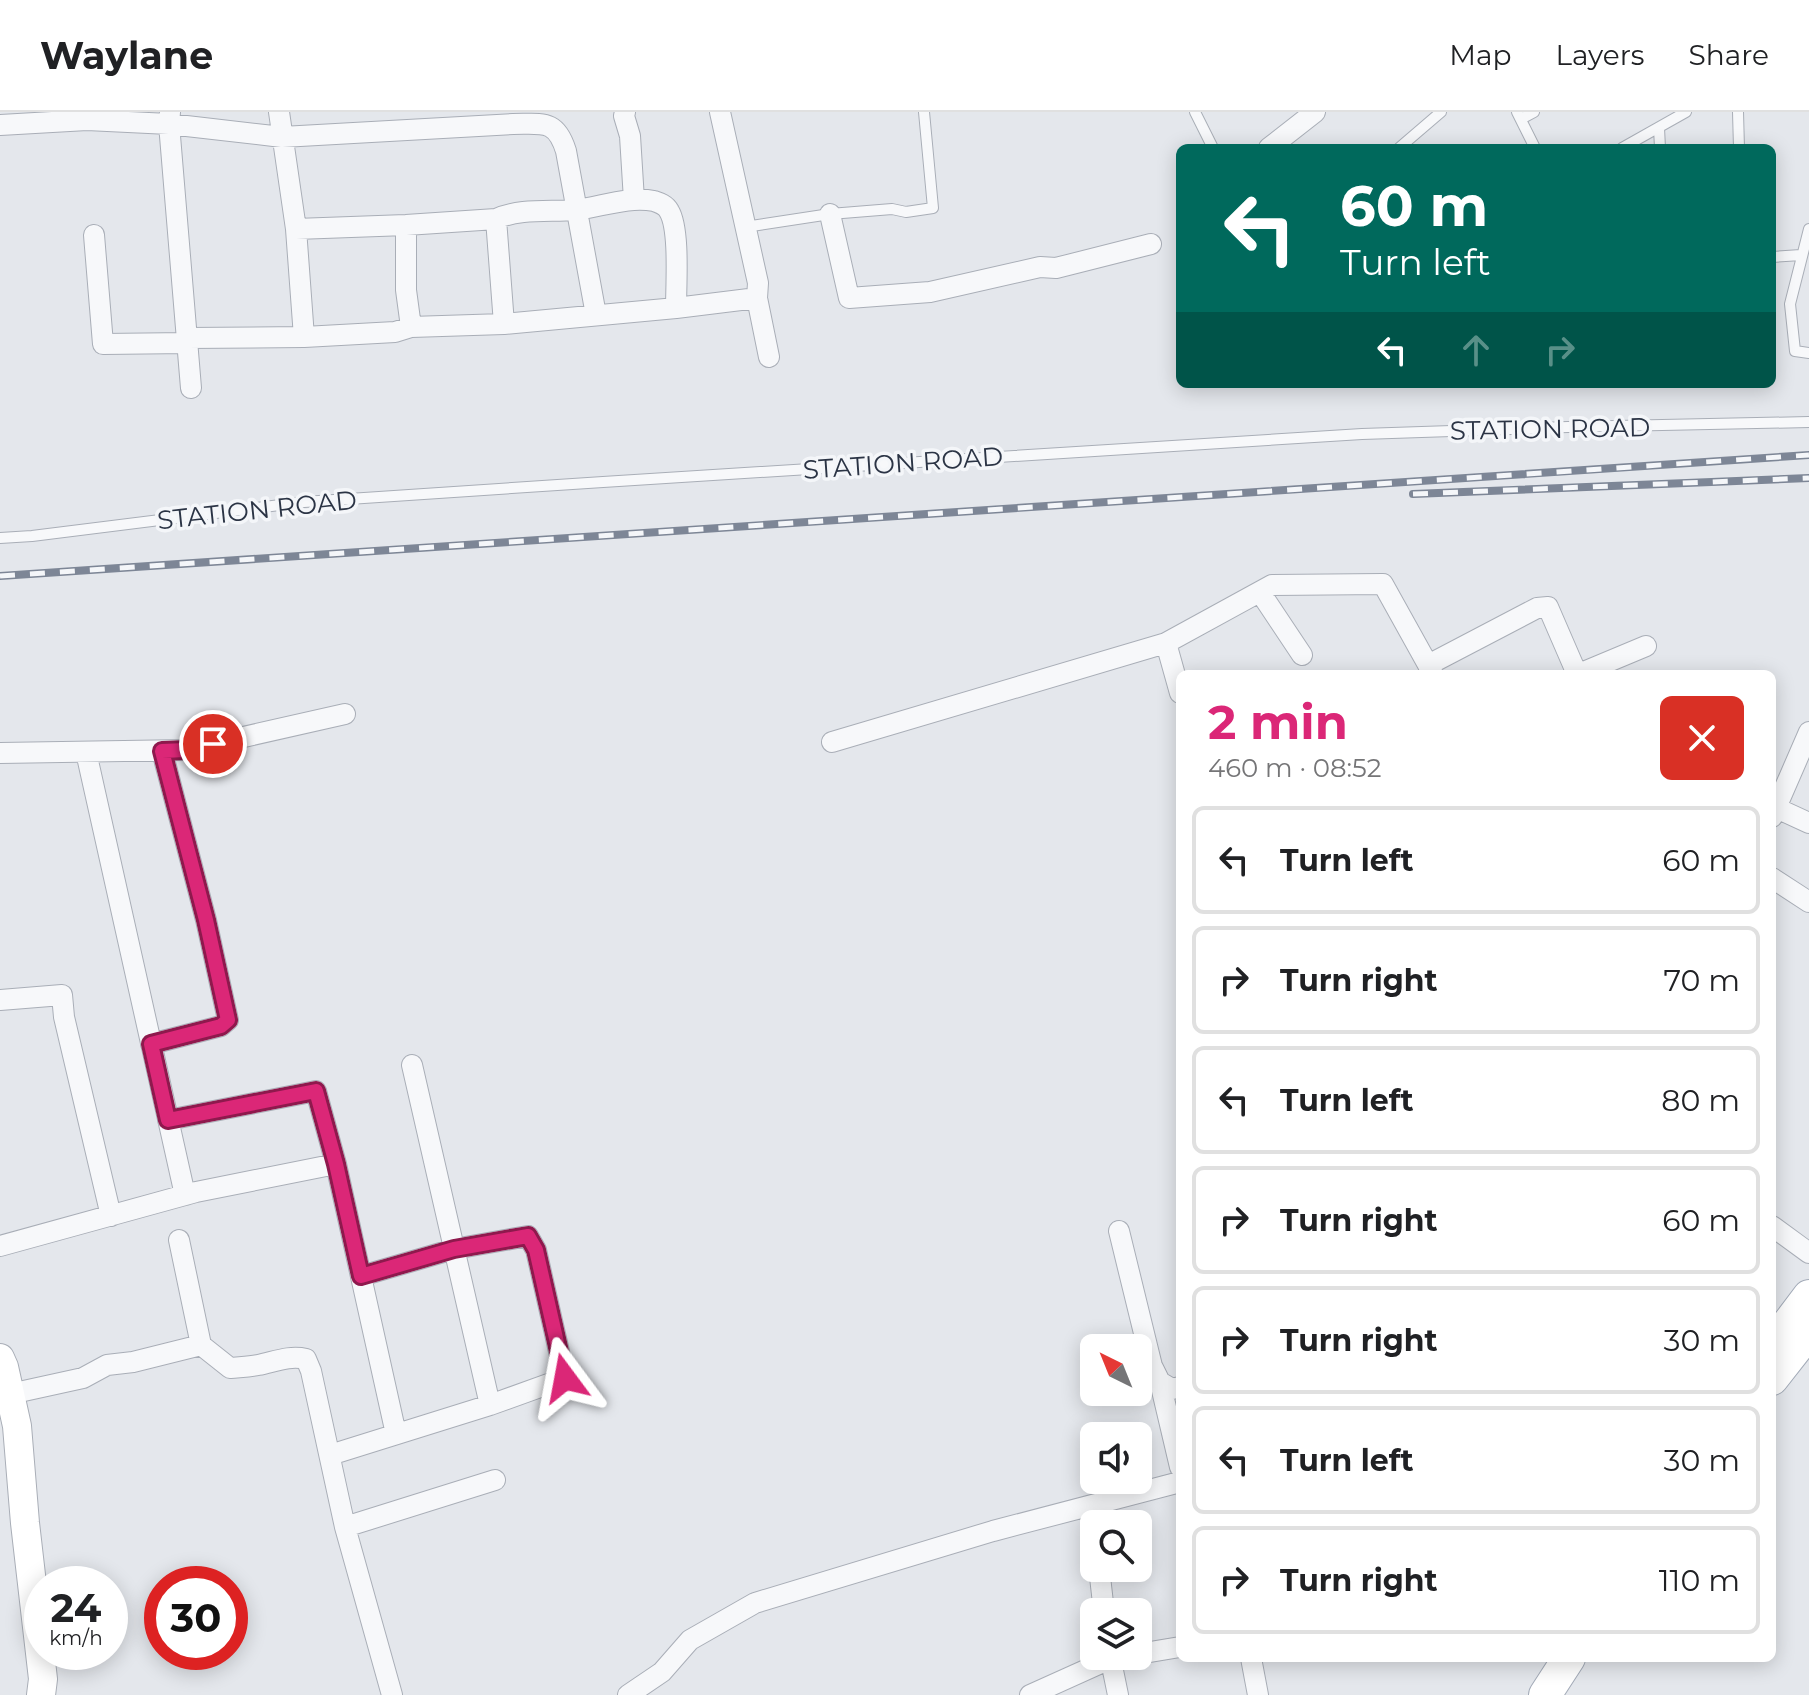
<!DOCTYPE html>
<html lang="en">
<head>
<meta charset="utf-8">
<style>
	:root { --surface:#fff; --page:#f6f6f6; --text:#202124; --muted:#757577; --line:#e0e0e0; --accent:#db2777 }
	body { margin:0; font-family:Montserrat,sans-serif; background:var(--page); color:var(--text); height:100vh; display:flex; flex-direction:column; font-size:30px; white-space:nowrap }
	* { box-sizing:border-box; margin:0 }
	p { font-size:26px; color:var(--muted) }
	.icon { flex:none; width:44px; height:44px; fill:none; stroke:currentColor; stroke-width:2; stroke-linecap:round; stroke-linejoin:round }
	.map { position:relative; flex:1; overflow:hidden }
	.sheet { position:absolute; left:1176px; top:558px; width:600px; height:992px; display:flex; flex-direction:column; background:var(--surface); border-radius:12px; box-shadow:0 4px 20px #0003 }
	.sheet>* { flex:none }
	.hud { position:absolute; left:1176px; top:32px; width:600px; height:244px; border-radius:12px; box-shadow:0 4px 20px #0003; background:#00695c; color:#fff; overflow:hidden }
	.needle { width:52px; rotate:317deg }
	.controls { position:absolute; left:1080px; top:1222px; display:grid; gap:16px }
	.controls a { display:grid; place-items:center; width:72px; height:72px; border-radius:12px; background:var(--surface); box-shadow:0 4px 20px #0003; font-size:40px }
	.speed { position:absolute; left:24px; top:1454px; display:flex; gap:16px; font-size:40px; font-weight:700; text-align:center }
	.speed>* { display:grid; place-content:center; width:104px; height:104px; border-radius:50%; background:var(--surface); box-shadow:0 4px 20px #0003; line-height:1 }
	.speed small { font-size:20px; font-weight:400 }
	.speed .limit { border:12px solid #d22; background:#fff; color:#111 }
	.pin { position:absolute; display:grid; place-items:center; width:68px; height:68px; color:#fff; margin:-34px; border:4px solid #fff; border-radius:50%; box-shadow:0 2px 8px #0007 }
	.me { position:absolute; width:88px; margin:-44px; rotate:347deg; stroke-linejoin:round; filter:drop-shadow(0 0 6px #0008) }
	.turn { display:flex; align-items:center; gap:28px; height:168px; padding:0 32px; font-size:36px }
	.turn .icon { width:104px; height:104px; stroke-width:2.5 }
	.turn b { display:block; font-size:56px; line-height:68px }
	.lanes { display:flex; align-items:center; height:76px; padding:0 32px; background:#0003; justify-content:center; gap:40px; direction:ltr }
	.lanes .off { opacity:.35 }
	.round { display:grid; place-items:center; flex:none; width:84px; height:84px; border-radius:12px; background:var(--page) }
	.overview { display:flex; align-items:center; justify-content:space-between; height:136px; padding:0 32px }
	h1 { font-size:48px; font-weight:700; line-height:60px; color:var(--accent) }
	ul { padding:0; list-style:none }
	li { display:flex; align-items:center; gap:24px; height:108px; margin:0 16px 12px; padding:0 16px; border:4px solid var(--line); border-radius:12px }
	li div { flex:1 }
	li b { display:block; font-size:30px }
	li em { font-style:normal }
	header { display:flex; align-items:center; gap:48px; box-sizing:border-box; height:112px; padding:0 40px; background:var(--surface); border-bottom:2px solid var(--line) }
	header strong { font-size:38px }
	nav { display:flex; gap:44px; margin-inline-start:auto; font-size:28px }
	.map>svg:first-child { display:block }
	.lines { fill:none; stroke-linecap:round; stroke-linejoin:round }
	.lane-casing { stroke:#a9aeb7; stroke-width:12 }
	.street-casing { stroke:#a9aeb7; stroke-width:22 }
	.secondary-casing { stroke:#a9aeb7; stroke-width:30 }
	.primary-casing { stroke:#a3abb8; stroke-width:34 }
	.lane { stroke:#f7f8fa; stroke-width:10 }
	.street { stroke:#f7f8fa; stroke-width:20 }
	.secondary { stroke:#fff; stroke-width:28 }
	.primary { stroke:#fff; stroke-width:32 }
	.rail-casing { stroke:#7d8696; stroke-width:8 }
	.rail { stroke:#f4f6f9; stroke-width:5; stroke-dasharray:15; stroke-linecap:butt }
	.route-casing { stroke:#8e194d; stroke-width:20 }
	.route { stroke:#db2777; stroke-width:14 }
	.labels { text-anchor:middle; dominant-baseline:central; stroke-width:7; stroke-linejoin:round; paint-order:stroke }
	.street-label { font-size:26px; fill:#2b3445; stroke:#f4f6f9 }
</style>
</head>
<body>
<header>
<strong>Waylane</strong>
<nav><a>Map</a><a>Layers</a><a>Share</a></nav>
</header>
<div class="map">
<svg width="1809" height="1583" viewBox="0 0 1809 1583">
	<rect width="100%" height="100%" fill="#e4e7ec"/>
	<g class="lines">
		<defs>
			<path id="lane" d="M1195,0L1213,36
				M1517,0L1535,36
				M1738,0L1739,36
				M1521,7L1534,0
				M1659,16L1660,36
				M1399,36L1441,0
				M1622,36L1686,0
				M745,115L830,102L892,97L906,100L933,96L924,0
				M1809,117L1790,192L1795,239L1809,241
				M1772,145L1801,143
				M0,426L32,424L304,390L603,370L1362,322L1568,315L1809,310"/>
			<path id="street" d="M170,0L169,12L191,276
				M279,0L296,117L304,225
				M625,0L624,4L630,24L634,88
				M0,13L87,8L169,12L282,25L513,12C543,12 556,7 566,39L596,203
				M1269,36L1315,0
				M830,102L849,186L930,180L1040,155L1056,156L1151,132
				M496,107L504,212
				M406,113V178L411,215
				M296,117L406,113L496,107C520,96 549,100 575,98C601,95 628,84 654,89C660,91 666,93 669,99C680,117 676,173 676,196
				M94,123L103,232L187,231
				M757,186L769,245
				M187,226L304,225L395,220L411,215L504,212L676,196L757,186L758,171L720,0
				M1260,480L1302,543
				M1166,531L1180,581
				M1428,553L1537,496L1548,495L1577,562
				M1579,562L1646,534
				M832,630L1166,531L1272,473L1383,472L1433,562
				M86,640L185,1083
				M0,641L186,638L345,602
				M1772,694L1809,711
				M1772,705L1809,620
				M1772,766L1809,790
				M0,888L62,883L64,905L111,1104
				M151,932L221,914L228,908L206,808L162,639
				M412,953L490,1293
				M168,1008L316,979L336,1052L396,1322
				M1772,1114L1809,1141
				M1119,1119L1152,1254L1160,1270L1172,1277L1180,1275
				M179,1128L201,1233L230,1256C239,1255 249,1255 258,1253C274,1250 289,1243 306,1247L311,1259L345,1415L392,1583
				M0,1134L196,1080L336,1052
				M1160,1270L1180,1355
				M10,1282L83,1266L107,1253L133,1250L201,1233
				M330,1343L490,1293L565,1266L536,1138L528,1124L454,1137L361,1164
				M1091,1394L1094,1420
				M345,1415L495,1368
				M1099,1456L1104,1500
				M1138,1542L1180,1535
				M1110,1544L1118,1583
				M1251,1546L1258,1583
				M628,1583L662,1560L690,1528L755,1491L993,1419L1180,1370
				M1030,1583L1110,1547L1126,1544"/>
			<path id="secondary" d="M0,1246L4,1255L17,1314L25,1411L43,1567L41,1583"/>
			<path id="primary" d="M1772,1233L1809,1184
				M1772,1267L1809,1220
				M1545,1583L1569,1546"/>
		</defs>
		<use href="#lane" class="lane-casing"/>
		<use href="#street" class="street-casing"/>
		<use href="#secondary" class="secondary-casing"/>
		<use href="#primary" class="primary-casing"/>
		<use href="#lane" class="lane"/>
		<use href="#street" class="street"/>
		<use href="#secondary" class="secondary"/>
		<use href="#primary" class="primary"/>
		<defs>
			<path id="rail" d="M1413,382L1809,366
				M0,464L1809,343"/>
		</defs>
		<use href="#rail" class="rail-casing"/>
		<use href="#rail" class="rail"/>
	</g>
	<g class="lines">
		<defs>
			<path id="route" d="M213,632L186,638L162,639L206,808L228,908L221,914L151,932L168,1008L316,979L336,1052L361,1164L454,1137L528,1124L536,1138L565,1266"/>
		</defs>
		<use href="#route" class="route-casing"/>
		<use href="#route" class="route"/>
	</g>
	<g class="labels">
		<g class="street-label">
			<text transform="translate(1550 317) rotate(-1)">STATION ROAD</text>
			<text transform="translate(903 351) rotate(-4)">STATION ROAD</text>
			<text transform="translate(257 398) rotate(-6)">STATION ROAD</text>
		</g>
	</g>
</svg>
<div class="controls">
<a><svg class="needle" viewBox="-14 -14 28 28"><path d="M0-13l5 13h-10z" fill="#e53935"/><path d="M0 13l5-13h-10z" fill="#757577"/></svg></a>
<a><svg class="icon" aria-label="sound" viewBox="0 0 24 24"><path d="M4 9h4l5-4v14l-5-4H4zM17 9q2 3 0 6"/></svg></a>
<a><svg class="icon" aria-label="search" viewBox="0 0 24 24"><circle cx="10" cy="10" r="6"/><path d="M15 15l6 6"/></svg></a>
<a><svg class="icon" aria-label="layers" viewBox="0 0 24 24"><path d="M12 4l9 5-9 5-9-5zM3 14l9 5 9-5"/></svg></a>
</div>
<div class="speed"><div>24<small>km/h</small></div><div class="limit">30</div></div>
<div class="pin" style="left:213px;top:632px;background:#d93025"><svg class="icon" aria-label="arrive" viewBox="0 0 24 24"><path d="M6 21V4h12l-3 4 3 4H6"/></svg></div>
<svg class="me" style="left:565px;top:1266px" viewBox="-20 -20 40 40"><path d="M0-17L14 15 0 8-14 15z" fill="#db2777" stroke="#fff" stroke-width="4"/></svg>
<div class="hud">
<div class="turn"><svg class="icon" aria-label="left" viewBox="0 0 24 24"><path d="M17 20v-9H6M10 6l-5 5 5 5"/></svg><div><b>60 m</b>Turn left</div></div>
<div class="lanes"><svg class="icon" aria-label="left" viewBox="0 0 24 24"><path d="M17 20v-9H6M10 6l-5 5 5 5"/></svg><svg class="icon off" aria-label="ahead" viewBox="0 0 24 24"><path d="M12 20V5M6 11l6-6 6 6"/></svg><svg class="icon off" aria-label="right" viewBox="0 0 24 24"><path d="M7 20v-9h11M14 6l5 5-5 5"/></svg></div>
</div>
<section class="sheet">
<div class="overview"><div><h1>2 min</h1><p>460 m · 08:52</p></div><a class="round" style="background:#d93025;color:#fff"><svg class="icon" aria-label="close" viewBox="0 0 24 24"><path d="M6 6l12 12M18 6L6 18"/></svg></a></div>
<ul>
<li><svg class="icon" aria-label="left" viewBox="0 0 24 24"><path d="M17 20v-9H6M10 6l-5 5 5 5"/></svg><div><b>Turn left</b></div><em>60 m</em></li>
<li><svg class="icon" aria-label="right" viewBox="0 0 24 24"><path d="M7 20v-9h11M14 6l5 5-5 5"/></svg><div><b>Turn right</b></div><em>70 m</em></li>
<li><svg class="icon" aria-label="left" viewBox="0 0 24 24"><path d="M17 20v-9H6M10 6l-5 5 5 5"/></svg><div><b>Turn left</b></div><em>80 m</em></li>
<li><svg class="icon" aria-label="right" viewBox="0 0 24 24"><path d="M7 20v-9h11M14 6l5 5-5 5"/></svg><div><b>Turn right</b></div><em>60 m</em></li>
<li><svg class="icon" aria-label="right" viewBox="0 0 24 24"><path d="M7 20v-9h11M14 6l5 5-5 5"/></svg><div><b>Turn right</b></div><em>30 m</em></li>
<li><svg class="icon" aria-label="left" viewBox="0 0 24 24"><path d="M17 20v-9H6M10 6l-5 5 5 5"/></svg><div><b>Turn left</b></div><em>30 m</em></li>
<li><svg class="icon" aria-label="right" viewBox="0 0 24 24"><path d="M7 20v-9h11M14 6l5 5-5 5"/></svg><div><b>Turn right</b></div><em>110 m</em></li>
</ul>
</section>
</div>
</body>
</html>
